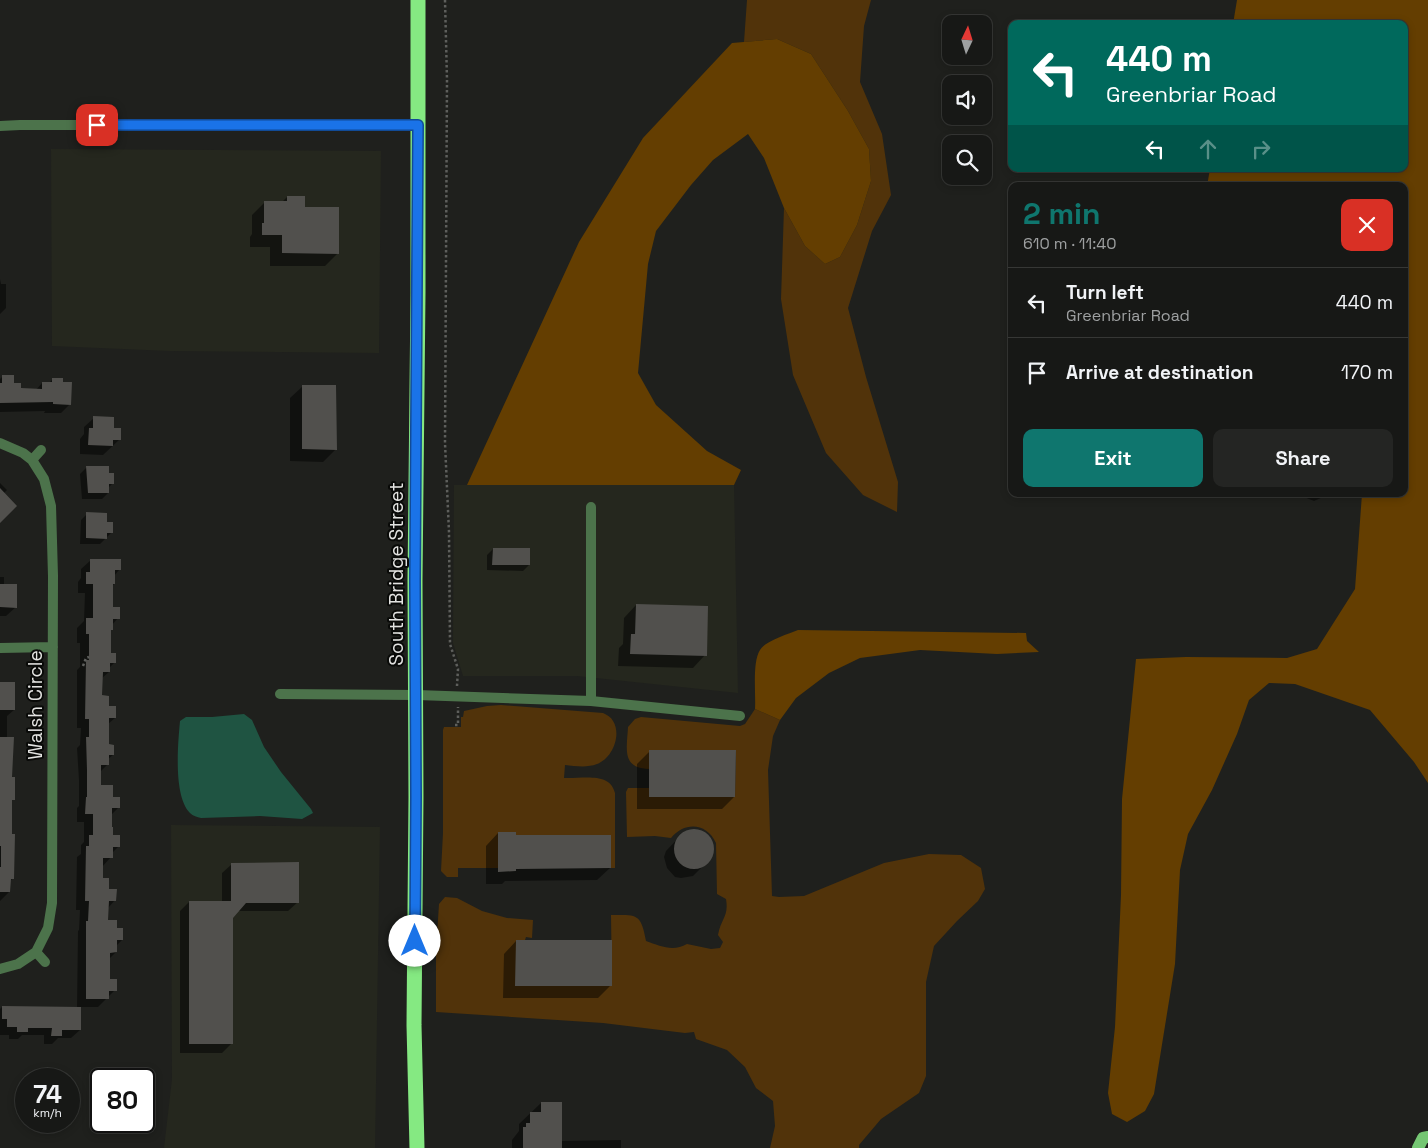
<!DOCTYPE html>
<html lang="en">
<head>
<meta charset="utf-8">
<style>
	:root { --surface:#171816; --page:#242523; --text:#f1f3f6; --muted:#9ea0a1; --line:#363735; --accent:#0f766e }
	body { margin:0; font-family:"Space Grotesk",sans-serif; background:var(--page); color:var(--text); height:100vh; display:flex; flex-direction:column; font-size:19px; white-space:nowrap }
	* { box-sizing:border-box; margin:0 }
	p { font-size:16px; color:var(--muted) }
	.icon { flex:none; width:28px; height:28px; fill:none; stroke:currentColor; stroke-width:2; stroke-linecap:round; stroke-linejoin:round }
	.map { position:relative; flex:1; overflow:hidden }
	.details { position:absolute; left:1008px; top:182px; width:400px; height:315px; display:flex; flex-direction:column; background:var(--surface); border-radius:10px; box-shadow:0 2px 8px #0003,0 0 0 1px var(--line) }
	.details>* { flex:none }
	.banner { position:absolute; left:1008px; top:20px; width:400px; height:152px; border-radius:10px; box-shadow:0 2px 8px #0003,0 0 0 1px var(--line); background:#00695c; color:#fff; overflow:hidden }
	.needle { width:32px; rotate:4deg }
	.fabs { position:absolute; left:942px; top:15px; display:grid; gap:10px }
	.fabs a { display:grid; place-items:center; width:50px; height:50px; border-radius:10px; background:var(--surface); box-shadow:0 2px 8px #0003,0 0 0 1px var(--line); font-size:25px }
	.speed { position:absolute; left:15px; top:1068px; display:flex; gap:10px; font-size:25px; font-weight:700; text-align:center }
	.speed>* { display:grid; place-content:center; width:65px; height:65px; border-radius:50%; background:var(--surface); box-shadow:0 2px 8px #0003,0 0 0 1px var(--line); line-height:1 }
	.speed small { font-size:12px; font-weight:400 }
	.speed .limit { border:2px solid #111; border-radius:8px; background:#fff; color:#111 }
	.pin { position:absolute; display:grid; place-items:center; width:42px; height:42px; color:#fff; margin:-21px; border-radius:10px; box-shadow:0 2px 8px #0006 }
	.me { position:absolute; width:55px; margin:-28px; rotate:0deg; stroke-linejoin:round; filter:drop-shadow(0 0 4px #0008) }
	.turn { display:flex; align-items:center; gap:18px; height:105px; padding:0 15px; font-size:22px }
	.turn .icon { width:65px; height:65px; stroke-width:2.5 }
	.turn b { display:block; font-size:35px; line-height:42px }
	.lanes { display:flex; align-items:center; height:48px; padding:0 15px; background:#0003; justify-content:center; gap:25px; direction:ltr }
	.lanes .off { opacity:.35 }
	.round { display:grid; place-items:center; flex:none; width:52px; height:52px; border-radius:10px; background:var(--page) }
	.overview { display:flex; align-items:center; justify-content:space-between; height:85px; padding:0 15px }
	h1 { font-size:30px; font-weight:700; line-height:38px; color:var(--accent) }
	.primary-button { display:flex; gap:10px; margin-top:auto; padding:10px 15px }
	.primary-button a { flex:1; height:58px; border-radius:10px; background:var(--accent); color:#fff; font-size:20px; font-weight:700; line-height:58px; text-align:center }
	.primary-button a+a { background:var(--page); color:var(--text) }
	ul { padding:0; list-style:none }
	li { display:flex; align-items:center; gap:15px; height:70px; padding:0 15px; border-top:1px solid var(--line) }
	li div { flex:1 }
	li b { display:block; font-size:19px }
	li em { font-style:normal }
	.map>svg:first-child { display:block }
	.built { fill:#25271e }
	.green { fill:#51330a }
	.forest { fill:#643e01 }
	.water { fill:#1f5442 }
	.shadow { fill:#0007 }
	.building { fill:#51504d }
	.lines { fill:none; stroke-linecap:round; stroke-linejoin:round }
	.path { stroke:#5e5f5c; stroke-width:2.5; stroke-dasharray:2.5 2.5; stroke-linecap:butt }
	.street { stroke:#4c734b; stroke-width:10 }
	.primary { stroke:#75c773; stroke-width:12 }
	.highway { stroke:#85e982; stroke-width:15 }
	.route-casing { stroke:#114b97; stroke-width:12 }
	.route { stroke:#1a73e8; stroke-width:9 }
	.labels { text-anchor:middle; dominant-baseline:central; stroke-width:4; stroke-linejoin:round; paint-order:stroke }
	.street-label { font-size:19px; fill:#e3e3e1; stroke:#090a08 }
</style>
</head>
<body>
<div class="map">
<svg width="1428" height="1148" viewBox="0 0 1428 1148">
	<rect width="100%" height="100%" fill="#1f201d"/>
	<path class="built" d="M51,149L381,151L379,353L170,351L52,346Z
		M454,485H734L738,693L577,676H463L453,643Z
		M171,825L380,827L375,1148H164L172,1079Z"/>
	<path class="green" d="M747,0H871L864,26L860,82L882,134L891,195L872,231L848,308L866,377L898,482L897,512L863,495L826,453L793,375L781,299L784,208L805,246L825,264L840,257L857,225L871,181L869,149L848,111L811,54L777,39L744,42Z
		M501,705L603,713C607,715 611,717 613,721C622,735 612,759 597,764C587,768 575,766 565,765L564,778C581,779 610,771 615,793V868H611V835H516V832H498V868H458V877H447L441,871L443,833V730L444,727H461V717H463L464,711L487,706Z
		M755,709L780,720L773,736L768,770L772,896L779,897L804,896L884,863L929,854L961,855L981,868L985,889L978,901L957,921L934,946L926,982V1076L919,1093L881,1119L859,1145V1148H770L775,1126L773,1101L756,1088L745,1067L727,1050L696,1039L694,1032L685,1033L603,1023L436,1012V951L439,904L445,897L457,898L482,911L507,918L533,920L532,938L526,937L525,940H516V986H612L611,915C637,915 641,913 646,941C660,946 673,952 687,944L711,949L720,948L723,942L718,935C721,918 729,917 726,899L717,894L716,843C707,823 685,821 671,838L655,836L627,837L626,792L628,788H649L650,797H735L736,751L649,769C621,768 627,748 628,727L635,719L641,717L740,726L745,724Z"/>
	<path class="forest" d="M1237,0H1428V783L1414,762L1370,710L1295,684L1269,683L1249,700L1237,734L1212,790L1188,834L1180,870L1175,964L1154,1094L1145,1111L1127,1122L1112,1114L1108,1093L1115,1027L1121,895L1122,799L1136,659L1186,657L1287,658L1317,649L1355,589L1362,494H1404V186H1207L1210,169H1404V24H1233Z
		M777,39L811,54L848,111L869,149L871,181L857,225L840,257L825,264L805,246L784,208L764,158L748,134L713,160L691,185L656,231L648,264L638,373L656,405L707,451L741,470L734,485H467L579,242L643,138L732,43Z
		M798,630L1026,633L1027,641L1039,652L997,654L920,650L860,658L829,673L796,698L780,720L755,709C756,695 752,662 760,650C765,641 788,634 798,630Z"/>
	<path class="water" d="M244,714L252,720L264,747L281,772L311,809L313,813L302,819L260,816L201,818C197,817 193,816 190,813C173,796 178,743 180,721L186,717H212Z"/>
	<path class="shadow" d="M287,197L304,208L338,253L325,266H270V247H250V237L252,234V215L265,202H282Z
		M0,279L1,284H6V308L0,314Z
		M3,376L20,389L36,390L42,383L48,384L53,379L70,404L61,413H44L45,411L0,412V379Z
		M303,386L336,449L323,462L290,461V398Z
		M94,418L113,429L120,439L103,455L80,454V439L84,434V427Z
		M86,468L108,474L113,483L108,488V493L102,499H82L80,474Z
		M0,483L7,490L3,494L0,521Z
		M1302,494H1327L1323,497L1314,501L1304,497Z
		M87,514L106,523L112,532L100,544H80L81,520Z
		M493,549L529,565L523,571L487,570V555Z
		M91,560L119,570L114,576V584L112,586V608L118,618L112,625L110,631L109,654L115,662L109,668V672L101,679V697L115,718L108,724V746L113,755L108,759V764L100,772L99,787L112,799L118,808L111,815L112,836L119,846L111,854V857L102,867V879L115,900L108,908L107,922L116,930L122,940L116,946V952L108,960V980L115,990L98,1007H80V1030L71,1038H58L52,1044H44V1035H22L18,1039H9V1035H0V1009L2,1007L77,1008L78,931L79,930L80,910H76L77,857L81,854V845L84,842V822H77V808L79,806V780L77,748L80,745L81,728H77V670L80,667V643H77V628L84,621L85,593H78V582L81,578V569Z
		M0,577H4V585L16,607L6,616H0Z
		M636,605L705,655L693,668L618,666L619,648L623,644L624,618Z
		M0,683L14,710L7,716V738L13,799L11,801L13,878L9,882V892L0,901Z
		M650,751L734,797L722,809H637V764Z
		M696,830L702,832L710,840L713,852L711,858L693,876L681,878L675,877L667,868L664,857L666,851L684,832Z
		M498,833L515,836L610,868L597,880L505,881L502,884H486V846Z
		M232,864L298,902L288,911H236L232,917V1043L222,1053H180V911L189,902H222V873Z
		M516,941L610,986L598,998H503L504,954Z
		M541,1103L561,1141L621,1140V1148H512V1140L519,1131V1124Z"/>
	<path class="building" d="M287,196H305V207H339V254L282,253V235H262V223H264V201H287Z
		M2,375H14V383H21V388L42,389V382H52V378H63V382H72L71,405L53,404V402L0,403V383H2Z
		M302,385H336L337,450L302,449Z
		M93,416L114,417V428H121V440H113V446L88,445L89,428H93Z
		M86,466H109V473H114V484H109V493H88Z
		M0,488L17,506L0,523Z
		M86,512L107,513V522H113V533H107V539L86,538Z
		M493,548H530V565H492Z
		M90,559H121V570H115V584H113V607H120V619H113V630H111V653H116V663H110V672H103L102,695L109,696V706H116V718H109V744L114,745V755H109V765H101V785H113V797H120V808H112V827H113V835H120V847H113V858H103V878H109V889H117L116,901H109L108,920H117V928H123V940H117V952L110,953V979H117V991H109V999H86V921H88L89,901H85L86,846H89V835H93V814H85L86,797H87V770L86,737H89V719H85L86,660H89V634H86V618H93V584H86V572H90Z
		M0,584H17V608L0,607Z
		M636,604L708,606L707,656L630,654L631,634H635Z
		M0,682H15V710H0Z
		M0,737H14L12,777H15V800H12V834H15L14,879H11L10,892H0V867H1V846H0Z
		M649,750H736L735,797H649Z
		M674 849a20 20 0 1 1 40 0a20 20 0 1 1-40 0Z
		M498,832H516V835H611V868L516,869V871L498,872Z
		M299,862V903H246L233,918V1044H189V901H231V863Z
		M516,940H612V986H515Z
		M2,1006L81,1007V1030H62V1036H51L52,1028H28V1032H17V1027H7V1019H2Z
		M541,1102H562V1148H523V1127H526V1123H530V1112H541Z"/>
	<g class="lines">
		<path class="path" d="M445,0L447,80L445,443L449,532L450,644L458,669L457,686
			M83,666L86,658L89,657
			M455,725H458V707"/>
		<path class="street" d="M0,126L20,125H418
			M0,443L23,453L32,460L44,479L51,506L53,576L52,903L48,928L36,952L18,964L0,969
			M32,460L41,450
			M0,648L53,647
			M280,694L417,695L591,701L740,716
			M591,701V507
			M36,952L45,962"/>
		<path class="primary" d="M1418,1148L1423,1138L1428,1137"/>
		<path class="highway" d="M417,1148L414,1025L416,797L415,581L418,293V0"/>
	</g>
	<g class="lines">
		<defs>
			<path id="route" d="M97,125H418L415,581L416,797L415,941"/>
		</defs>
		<use href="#route" class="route-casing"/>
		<use href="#route" class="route"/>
	</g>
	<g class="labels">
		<g class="street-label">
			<text transform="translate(396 574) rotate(-90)">South Bridge Street</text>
			<text transform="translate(35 705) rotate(-90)">Walsh Circle</text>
		</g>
	</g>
</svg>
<div class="fabs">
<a><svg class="needle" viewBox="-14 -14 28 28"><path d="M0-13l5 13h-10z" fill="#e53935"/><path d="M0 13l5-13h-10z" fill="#9ea0a1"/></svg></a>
<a><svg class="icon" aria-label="sound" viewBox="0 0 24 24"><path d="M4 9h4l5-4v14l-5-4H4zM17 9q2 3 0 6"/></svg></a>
<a><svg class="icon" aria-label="search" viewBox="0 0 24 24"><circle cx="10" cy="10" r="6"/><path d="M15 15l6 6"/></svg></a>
</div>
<div class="speed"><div>74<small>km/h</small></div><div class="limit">80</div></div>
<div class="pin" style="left:97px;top:125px;background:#d93025"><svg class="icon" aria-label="arrive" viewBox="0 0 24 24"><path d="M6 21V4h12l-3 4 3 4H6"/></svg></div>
<svg class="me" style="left:415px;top:941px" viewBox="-20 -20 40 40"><circle r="19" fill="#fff"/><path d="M0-13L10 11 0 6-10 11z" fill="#1a73e8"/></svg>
<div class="banner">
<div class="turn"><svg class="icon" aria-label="left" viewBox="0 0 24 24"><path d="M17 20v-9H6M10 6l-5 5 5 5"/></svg><div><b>440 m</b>Greenbriar Road</div></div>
<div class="lanes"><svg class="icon" aria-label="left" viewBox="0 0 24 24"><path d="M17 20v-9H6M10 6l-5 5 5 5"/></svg><svg class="icon off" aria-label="ahead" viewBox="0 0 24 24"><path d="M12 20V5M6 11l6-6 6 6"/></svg><svg class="icon off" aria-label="right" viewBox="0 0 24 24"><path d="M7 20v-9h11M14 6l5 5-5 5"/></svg></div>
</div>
<section class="details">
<div class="overview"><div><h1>2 min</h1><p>610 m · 11:40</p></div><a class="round" style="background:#d93025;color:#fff"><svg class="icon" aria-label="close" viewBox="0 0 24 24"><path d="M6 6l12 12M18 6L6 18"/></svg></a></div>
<ul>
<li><svg class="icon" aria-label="left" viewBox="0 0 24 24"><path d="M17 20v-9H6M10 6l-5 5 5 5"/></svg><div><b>Turn left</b><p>Greenbriar Road</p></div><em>440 m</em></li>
<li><svg class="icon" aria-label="arrive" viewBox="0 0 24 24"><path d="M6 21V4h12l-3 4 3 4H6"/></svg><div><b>Arrive at destination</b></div><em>170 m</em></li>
</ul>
<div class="primary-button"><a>Exit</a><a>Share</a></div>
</section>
</div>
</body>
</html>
